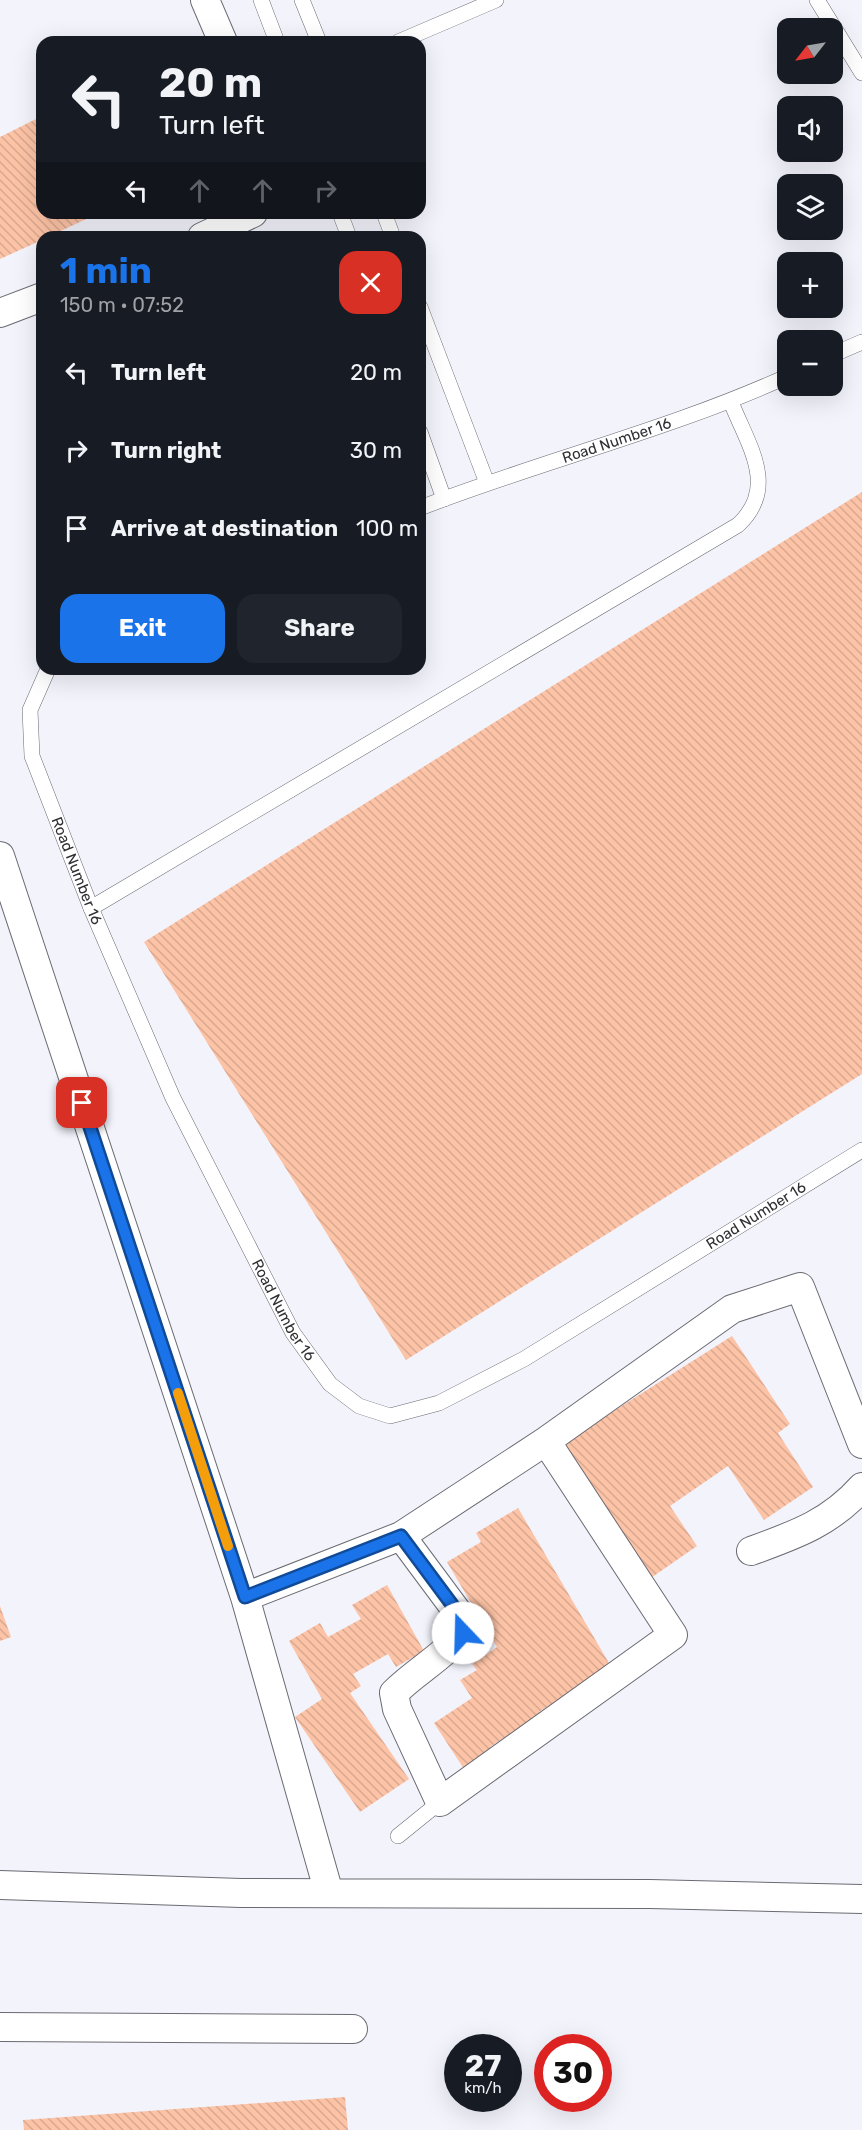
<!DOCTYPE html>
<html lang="en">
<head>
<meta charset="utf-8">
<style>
	:root { --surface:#171b24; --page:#20242c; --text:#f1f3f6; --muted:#9ea1a6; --accent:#1a73e8 }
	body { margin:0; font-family:Rubik,sans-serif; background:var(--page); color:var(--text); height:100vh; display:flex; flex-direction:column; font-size:22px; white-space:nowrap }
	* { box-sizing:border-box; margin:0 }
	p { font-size:20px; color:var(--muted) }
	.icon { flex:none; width:33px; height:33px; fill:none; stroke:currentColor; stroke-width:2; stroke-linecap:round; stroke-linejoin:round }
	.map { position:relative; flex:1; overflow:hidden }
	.details { position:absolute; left:36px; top:231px; width:390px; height:444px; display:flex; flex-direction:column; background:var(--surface); border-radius:18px; box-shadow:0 6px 24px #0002 }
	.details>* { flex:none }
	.banner { position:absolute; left:36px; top:36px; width:390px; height:183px; border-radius:18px; box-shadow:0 6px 24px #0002; background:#171b24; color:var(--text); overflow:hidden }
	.needle { width:39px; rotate:239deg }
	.tools { position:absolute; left:777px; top:18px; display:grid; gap:12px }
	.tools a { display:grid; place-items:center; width:66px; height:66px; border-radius:12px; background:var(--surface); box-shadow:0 6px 24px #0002; font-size:30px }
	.speed { position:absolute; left:444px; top:2034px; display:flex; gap:12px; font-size:30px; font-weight:700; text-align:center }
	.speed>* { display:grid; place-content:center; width:78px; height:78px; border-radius:50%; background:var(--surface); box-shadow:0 6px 24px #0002; line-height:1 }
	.speed small { font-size:15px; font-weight:400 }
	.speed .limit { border:9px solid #d22; background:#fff; color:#111 }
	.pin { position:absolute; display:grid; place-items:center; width:51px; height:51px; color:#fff; margin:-26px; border-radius:12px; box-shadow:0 3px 9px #0006 }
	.me { position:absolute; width:66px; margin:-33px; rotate:339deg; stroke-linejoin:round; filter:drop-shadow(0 0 4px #0008) }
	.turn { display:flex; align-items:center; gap:21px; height:126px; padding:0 24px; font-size:27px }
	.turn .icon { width:78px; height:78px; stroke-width:2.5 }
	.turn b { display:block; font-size:42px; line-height:51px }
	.lanes { display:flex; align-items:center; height:57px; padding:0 24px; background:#0003; justify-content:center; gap:30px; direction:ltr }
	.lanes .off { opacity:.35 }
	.round { display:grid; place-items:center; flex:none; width:63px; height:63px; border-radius:18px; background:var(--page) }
	.overview { display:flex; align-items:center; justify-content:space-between; height:102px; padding:0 24px }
	h1 { font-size:36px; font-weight:700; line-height:45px; color:var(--accent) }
	.button { display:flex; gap:12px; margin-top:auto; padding:12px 24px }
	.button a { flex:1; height:69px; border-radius:18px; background:var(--accent); color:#fff; font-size:24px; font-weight:700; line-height:69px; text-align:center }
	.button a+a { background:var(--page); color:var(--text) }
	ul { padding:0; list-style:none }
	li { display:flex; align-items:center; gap:18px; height:78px; padding:0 24px }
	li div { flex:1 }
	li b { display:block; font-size:22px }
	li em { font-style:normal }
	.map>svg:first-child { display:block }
	.building { fill:url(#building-back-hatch) }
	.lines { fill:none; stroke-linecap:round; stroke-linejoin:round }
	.service-casing { stroke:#6a6a72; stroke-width:16 }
	.minor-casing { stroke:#6a6a72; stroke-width:30 }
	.service { stroke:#fff; stroke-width:15 }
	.minor { stroke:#fff; stroke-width:28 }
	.route-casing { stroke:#114b97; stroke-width:15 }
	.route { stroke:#1a73e8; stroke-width:10 }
	.slow { stroke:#f59e0b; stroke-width:10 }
	.labels { text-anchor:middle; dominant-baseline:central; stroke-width:5; stroke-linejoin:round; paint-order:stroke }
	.street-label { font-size:15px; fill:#303034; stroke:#f3f3fc }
</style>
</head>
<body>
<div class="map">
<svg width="862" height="2130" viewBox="0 0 862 2130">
	<defs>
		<pattern id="building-back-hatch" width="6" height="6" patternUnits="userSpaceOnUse" patternTransform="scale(1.5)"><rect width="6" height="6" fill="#fdc3a6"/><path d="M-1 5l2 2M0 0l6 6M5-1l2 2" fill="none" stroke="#d9a890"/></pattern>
	</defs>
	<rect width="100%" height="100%" fill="#f3f3fc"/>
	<path class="building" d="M42,116V213H99L48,237H42V240L0,259V137Z
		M862,492V1074L406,1360L144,942Z
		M732,1336L790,1424L778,1433L813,1487L764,1520L728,1466L670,1506L697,1546L648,1580L560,1445Z
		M518,1508L616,1675L566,1709L559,1699L539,1712L545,1719L517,1738L514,1731L490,1747L494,1753L466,1772L434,1723L472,1698L460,1680L477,1670L472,1664L497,1647L447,1562L481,1542L476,1533Z
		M387,1585L424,1651L396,1667L388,1654L353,1674L361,1686L350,1693L409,1779L360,1812L295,1717L322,1699L289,1641L320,1623L328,1637L361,1619L352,1605Z
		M0,1606L11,1637L0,1641Z
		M345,2097L348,2130H24L23,2120Z"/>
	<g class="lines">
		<defs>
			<g id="service">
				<path d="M261,0L277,42"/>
				<path d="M302,0L319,42"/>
				<path d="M817,0L862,73"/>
				<path d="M398,42L496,0"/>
				<path d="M340,213L349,237"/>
				<path d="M384,213L393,237"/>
				<path d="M420,307L487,483"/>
				<path d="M832,355L862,342"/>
				<path d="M420,432L444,499"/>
				<path id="s1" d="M420,508C541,461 669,430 788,376"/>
				<path id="s2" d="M48,669L30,710L32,756L91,908L173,1098L293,1333L330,1384L359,1406L390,1416L439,1403L524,1359L862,1150"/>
				<path d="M91,908L738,525C779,487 748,445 731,402"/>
				<path d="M398,1836L440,1802"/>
			</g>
			<path id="minor" d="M205,0L223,42
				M202,237L253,213
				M0,313L42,297
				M0,856L245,1597L401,1536L546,1441L732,1309L800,1287L862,1444
				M401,1536L459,1614L463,1633C443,1657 416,1671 394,1693L397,1709L440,1802L673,1635L546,1441
				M751,1551C795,1535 830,1523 862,1487
				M245,1597L329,1893
				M0,1885L241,1893L650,1894L862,1899
				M0,2027L353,2029"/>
		</defs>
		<use href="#service" class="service-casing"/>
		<use href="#minor" class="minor-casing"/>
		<use href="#service" class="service"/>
		<use href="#minor" class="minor"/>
	</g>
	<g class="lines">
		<defs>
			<path id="route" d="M82,1103L245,1597L401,1536L459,1614L463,1633"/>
		</defs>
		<use href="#route" class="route-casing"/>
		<use href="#route" class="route"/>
		<path class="slow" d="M178,1393L228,1546"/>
	</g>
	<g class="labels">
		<g class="street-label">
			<text stroke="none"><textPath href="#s1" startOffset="208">Road Number 16</textPath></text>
			<text stroke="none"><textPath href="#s2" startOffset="214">Road Number 16</textPath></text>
			<text stroke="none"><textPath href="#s2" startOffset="1276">Road Number 16</textPath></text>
			<text stroke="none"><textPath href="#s2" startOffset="700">Road Number 16</textPath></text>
		</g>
	</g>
</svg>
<div class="tools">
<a><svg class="needle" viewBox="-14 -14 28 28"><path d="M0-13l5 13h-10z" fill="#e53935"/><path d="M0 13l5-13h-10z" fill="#9ea1a6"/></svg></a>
<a><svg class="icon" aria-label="sound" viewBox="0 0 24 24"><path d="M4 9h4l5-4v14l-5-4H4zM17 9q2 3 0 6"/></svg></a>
<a><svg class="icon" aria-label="layers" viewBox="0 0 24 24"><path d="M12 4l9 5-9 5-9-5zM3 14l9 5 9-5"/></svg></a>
<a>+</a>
<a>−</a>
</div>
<div class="speed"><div>27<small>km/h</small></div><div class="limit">30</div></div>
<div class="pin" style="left:82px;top:1103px;background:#d93025"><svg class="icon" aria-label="arrive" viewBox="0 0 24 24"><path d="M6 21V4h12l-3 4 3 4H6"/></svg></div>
<svg class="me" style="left:463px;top:1633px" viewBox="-20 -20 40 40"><circle r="19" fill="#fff"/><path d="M0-13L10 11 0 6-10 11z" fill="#1a73e8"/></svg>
<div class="banner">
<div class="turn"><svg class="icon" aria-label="left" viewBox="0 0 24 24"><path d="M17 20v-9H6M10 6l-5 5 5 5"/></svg><div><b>20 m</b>Turn left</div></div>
<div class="lanes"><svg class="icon" aria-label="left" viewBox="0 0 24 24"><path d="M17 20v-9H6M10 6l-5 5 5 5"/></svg><svg class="icon off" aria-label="ahead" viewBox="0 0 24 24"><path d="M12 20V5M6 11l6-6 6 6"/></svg><svg class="icon off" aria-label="ahead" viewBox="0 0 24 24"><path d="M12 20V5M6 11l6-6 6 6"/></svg><svg class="icon off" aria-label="right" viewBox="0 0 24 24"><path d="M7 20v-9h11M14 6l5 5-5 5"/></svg></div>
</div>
<section class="details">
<div class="overview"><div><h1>1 min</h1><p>150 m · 07:52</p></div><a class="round" style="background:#d93025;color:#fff"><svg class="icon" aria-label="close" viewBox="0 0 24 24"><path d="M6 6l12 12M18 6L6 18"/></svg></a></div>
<ul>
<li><svg class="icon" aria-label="left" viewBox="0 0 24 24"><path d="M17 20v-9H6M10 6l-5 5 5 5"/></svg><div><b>Turn left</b></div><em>20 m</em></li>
<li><svg class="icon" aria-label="right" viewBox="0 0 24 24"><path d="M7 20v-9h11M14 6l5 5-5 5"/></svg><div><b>Turn right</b></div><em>30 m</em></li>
<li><svg class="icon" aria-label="arrive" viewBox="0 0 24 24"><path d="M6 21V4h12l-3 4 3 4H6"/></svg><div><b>Arrive at destination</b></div><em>100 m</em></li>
</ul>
<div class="button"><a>Exit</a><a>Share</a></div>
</section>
</div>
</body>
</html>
